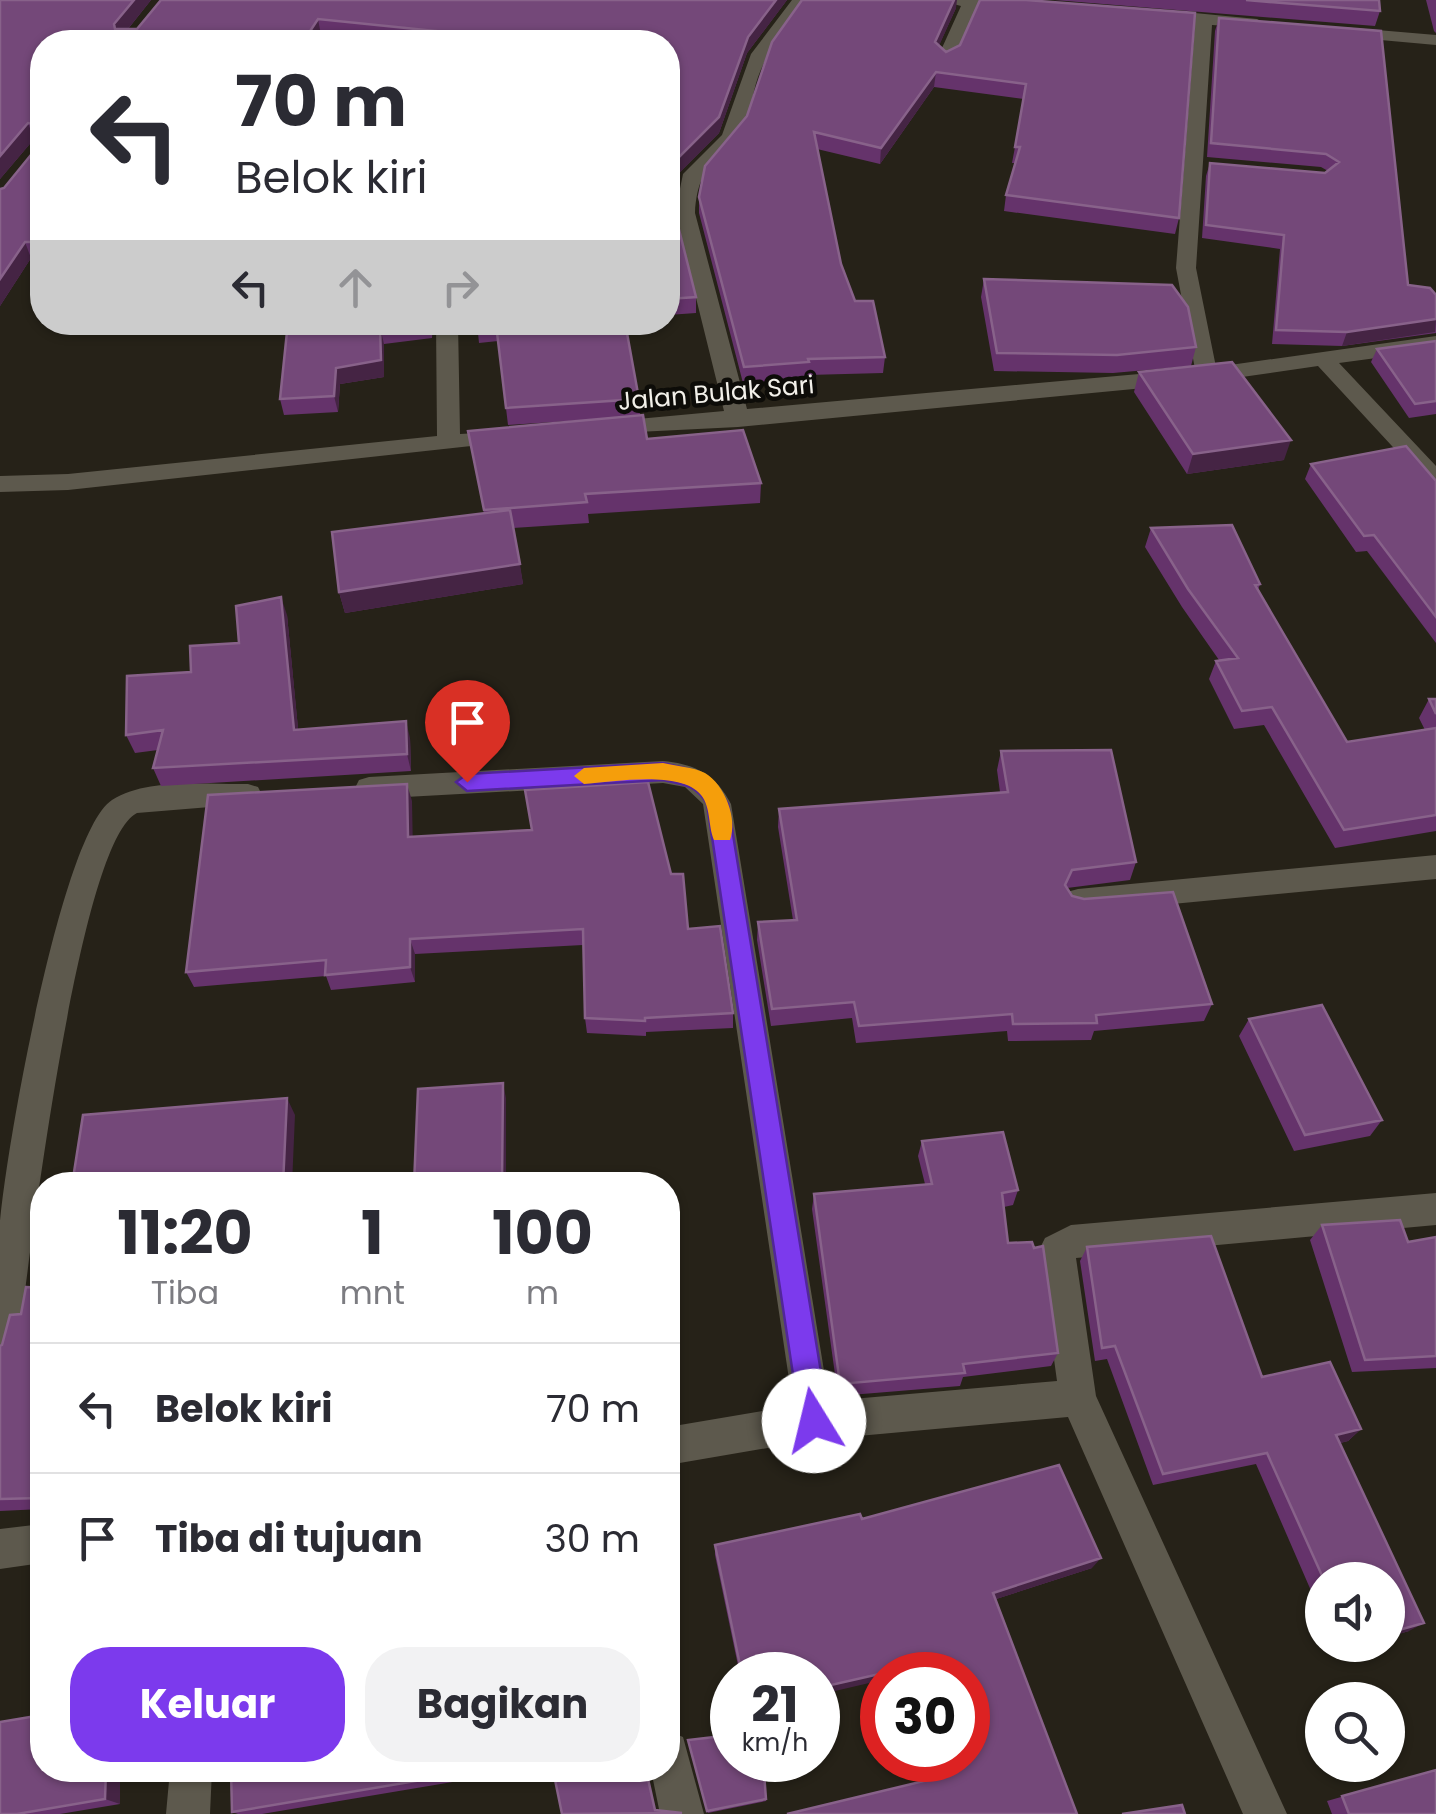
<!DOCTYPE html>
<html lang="id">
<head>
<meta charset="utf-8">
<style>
	:root { --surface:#fff; --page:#f2f2f3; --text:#2b2b33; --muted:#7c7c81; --line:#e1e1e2; --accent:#7c3aed }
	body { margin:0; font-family:Poppins,sans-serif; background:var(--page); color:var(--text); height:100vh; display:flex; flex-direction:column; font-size:38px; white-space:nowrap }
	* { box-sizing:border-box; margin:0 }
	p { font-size:32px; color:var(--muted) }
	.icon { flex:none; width:55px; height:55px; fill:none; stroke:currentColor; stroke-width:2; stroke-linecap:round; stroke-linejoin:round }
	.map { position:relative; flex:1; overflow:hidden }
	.drawer { position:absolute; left:30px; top:1172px; width:650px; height:610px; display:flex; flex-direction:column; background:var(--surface); border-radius:40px; box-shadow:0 2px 8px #0004 }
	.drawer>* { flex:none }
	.banner { position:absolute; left:30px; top:30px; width:650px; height:305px; border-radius:40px; box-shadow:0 2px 8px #0004; background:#fff; color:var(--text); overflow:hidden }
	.buttons { position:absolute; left:1305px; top:1562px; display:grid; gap:20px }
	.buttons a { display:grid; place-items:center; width:100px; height:100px; border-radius:50%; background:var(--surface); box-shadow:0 2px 8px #0004; font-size:50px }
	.speed { position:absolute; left:710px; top:1652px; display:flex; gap:20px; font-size:50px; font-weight:700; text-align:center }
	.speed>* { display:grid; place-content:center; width:130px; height:130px; border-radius:50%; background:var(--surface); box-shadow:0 2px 8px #0004; line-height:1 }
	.speed small { font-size:25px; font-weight:400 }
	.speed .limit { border:15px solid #d22; background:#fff; color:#111 }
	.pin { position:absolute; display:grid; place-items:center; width:85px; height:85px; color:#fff; margin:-102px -42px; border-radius:50% 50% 50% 0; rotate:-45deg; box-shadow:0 0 10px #0007 }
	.pin .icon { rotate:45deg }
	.me { position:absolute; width:110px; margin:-55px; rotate:351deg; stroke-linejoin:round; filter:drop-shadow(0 0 8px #0008) }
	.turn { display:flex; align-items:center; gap:35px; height:210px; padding:0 40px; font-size:45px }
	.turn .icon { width:130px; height:130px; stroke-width:2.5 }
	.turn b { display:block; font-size:70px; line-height:85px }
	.lanes { display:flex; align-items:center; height:95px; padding:0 40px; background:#0003; justify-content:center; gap:50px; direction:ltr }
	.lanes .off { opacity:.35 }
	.eta { display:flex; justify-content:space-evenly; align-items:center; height:170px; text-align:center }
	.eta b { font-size:60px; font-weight:700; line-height:70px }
	.primary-button { display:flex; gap:20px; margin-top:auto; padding:20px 40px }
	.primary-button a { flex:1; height:115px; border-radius:40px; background:var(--accent); color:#fff; font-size:40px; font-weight:700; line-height:115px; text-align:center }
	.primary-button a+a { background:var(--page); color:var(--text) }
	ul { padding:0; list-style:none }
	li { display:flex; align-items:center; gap:30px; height:130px; padding:0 40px; border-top:2px solid var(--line) }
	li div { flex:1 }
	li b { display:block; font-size:38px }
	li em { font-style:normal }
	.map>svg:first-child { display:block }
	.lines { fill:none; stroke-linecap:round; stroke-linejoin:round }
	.minor { fill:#5d594d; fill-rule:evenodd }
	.wall { fill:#65336b }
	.shaded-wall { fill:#452444 }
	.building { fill:#744879; stroke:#88628a; stroke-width:2.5 }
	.route { fill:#7c3aed; stroke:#51269a; stroke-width:2.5 }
	.slow { fill:#f59e0b }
	.labels { text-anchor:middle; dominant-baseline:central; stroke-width:9; stroke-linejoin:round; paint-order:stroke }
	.far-street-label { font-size:25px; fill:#f2f0e9; stroke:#0d0c08 }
</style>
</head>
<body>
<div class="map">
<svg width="1436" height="1814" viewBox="0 0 1436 1814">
	<rect width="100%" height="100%" fill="#262218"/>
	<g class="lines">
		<path class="minor" d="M792,0H809C789,25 769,46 758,77C752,94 751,113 743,130C725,171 699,152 695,213L747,409L1195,369L1176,268L1195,23L1153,19L1145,14L1153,9L1257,19L1266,24L1263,28L1212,25L1196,268L1216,367L1436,336V350L1339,363L1436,466V488L1428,485L1318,366L1207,382L738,427L597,434L593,429L605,422L724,411L675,213L683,174L722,135L751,54Z
			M938,0H997L1025,7L1017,12L977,8L955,59L946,64L937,59L961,6Z
			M1342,27L1436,35V45L1336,36L1333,32Z
			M436,322H458L460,434L517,431L521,436L517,441L68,490L0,492V476L68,474L437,436Z
			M663,761C696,764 716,775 731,804L829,1401L1057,1381L1039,1250L1045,1238L1071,1225L1436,1193V1225L1076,1258L1096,1396L1287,1814H1243L1068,1417L814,1440L668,1465V1427L793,1406L703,804L685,787L663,783L369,799L359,796L355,788L359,780L369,777Z
			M248,784L258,787L262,795L258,803L137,813C78,841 29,1265 18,1344L13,1357L0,1362C0,1316 0,1270 0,1224C5,1155 61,833 112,800C148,777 208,785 248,784Z
			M1436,855V879L1078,913L1067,910L1063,901L1067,892L1078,889Z
			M42,1524V1563L0,1569V1529Z
			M668,1731L683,1737L704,1814H660L651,1770H668Z
			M170,1770H212L210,1814H166Z"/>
	</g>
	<path class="wall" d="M0,0H151L128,29H137L161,0H787L747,53L719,133L679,173L673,206L696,297V313L668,315V42H400L321,35L316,42H42V259L31,258L0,306V189L4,188L39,145V140L34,139L0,179Z
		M980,0L1179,218L1175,234L1004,211L1006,195L1015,163H1012L1024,99L934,87L880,164L817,149L841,264L855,301L885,357L883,373L808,375V379L743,383L699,213V197L747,116L956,8L939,45L946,52L960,45Z
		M1054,0H1379L1380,11L1375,26Z
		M1426,0H1436V33L1434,31Z
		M1219,18L1381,31L1408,285L1436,295V333L1342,346L1272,344L1280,249L1202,238L1206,176L1210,163L1325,173L1328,171L1321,167L1207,157L1215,31Z
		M984,279L1196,347L1191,366L1113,373L994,371L981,297Z
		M288,322H433L432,338L384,344V377L340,384L338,412L284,415L280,399Z
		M459,322H625L639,399L640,415L647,439L761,483L760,503L588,514L589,523L513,528L523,584L345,613L339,592L484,513L468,431L616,418L508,425L498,341L479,343L478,333L462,335Z
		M1436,341V414L1409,418L1371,362L1377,349Z
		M1139,372L1284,460L1187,474L1134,392Z
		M1311,464L1436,481V643L1367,551L1356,552L1305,479Z
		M1151,528L1260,584L1258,590L1347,742L1425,730L1419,718L1429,699H1436V831L1335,848L1264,725L1234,729L1209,679L1216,661L1219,660L1182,607L1145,547Z
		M287,615L298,729L410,738L411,771L161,786L153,768L158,750L135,753L126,735L191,672Z
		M1001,751L1136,862L1130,880L1067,888L1072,896L1212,1004L1204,1021L1094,1031L1091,1040L1008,1041L1007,1031L856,1043L852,1018L771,1026L757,940L758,922L793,920L778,827L779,809L1000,792L997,770Z
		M412,801V837L671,874L688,929L733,1013V1028L646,1032V1036L587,1033L585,1018L583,945L415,954V982L331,990L326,976L194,987L186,972Z
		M1249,1019L1382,1120L1370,1136L1294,1151L1239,1036Z
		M922,1141L1018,1190L1013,1205L1004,1207L1008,1243L1058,1353L1051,1366L963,1377L960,1386L838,1396L812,1209L814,1194L925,1184L918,1156Z
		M1322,1225L1408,1242L1436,1237V1368L1352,1372L1310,1240Z
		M1087,1247L1262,1377L1361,1429L1348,1441L1340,1443L1409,1631L1388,1637V1580H1322V1616L1256,1464L1153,1485L1107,1359L1095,1361L1080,1261Z
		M42,1288V1509L0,1511V1346L21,1314Z
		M862,1519L1092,1568L996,1599L1077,1814L946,1775L942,1760H968V1675H915L914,1672L902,1675H740L715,1555V1545Z
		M688,1740L766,1799V1801L708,1813Z
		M42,1770H120V1804L60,1814H0Z
		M231,1770H524L262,1814H238L232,1812Z
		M1436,1770V1814H1332L1327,1801Z"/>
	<path class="shaded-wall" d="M134,0H151L119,40L114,24Z
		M776,0H787L747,53L719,133L679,173L671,214V198L679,157L748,37Z
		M954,0H957L956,8L934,57L935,42Z
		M318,19L321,35L316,42H303Z
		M936,72L934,87L880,164L881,148Z
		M28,123L34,139L0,179V156Z
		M25,242L31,258L0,306V279Z
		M1436,319L1435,332L1342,346L1347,332Z
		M380,327L384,344V377L340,384L338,412L334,396L336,368Z
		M1291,440L1284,460L1187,474L1193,454Z
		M520,564L523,584L345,613L339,592Z
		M281,597L287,615L300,748L294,730Z
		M406,721L410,738L411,771L407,754Z
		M407,784L412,801L413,853L408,837Z
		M410,939L415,954V982L410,967Z
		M503,1083L506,1098V1185H502Z
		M287,1098L295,1115L292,1185H283Z
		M1361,1429L1348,1441L1324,1447L1336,1435Z
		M1101,1558L1092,1568L987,1602L993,1593Z
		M1424,1623L1409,1631L1388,1637V1633Z
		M919,1665L914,1672L902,1675H882V1680L818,1695V1688Z
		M106,1770H120V1804L105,1799Z"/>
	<path class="building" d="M0,0H134L114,24L115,29H137L161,0H776L748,37L719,117L679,157L671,198L696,297L668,299V42H465L464,34L318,19L303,42H42V242H25L0,279V189L4,188L39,145L40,125L28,123L0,156Z
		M802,0H954L935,42L946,52L960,45L980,0H1026L1195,13L1179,218L1006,195L1020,147H1015L1026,84L936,72L881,148L814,132L841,264L855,301H873L885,357L808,359L809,362L744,367L699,197L705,166L747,116L772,42Z
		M1246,0H1379L1380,11Z
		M1219,18L1381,31L1408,285L1430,288L1436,295V319L1347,332L1276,330L1284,235L1206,225L1210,163L1325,173L1339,162L1326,154L1211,143Z
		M984,279L1172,285L1188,307L1196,347L1117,355L997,353Z
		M288,322H425L380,327L381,360L336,368L334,396L280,399Z
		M476,322H625L639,399L506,408L496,324L477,326Z
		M1436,341V401L1415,404L1377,349Z
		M1232,362L1291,440L1193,454L1139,372Z
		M643,415L647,439L743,430L761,483L585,494L587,502L484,510L468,431Z
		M1406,446L1436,481V617L1374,535L1364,536L1311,464Z
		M510,510L520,564L339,592L332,532Z
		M1232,525L1260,584L1255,585L1347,742L1436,728V815L1344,830L1272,707L1242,711L1216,661L1238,658L1188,589L1151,528Z
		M281,597L294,730L406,721L407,754L153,768L163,730L126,735L127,676L191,672L190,646L239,643L236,606Z
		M1429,699H1436V714Z
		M1111,750L1136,862L1072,870L1065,885L1072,896L1084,899L1173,892L1212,1004L1096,1015L1097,1023L1013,1024L1012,1014L859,1026L854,1002L772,1009L758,922L797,920L779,809L1008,792L1001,751Z
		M648,782L671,874H683L688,929L720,926L733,1013L645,1018V1021L585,1018L583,929L410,939V967L325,975L326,960L186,972L208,795L407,784L408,837L532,830L525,790Z
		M1322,1005L1382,1120L1305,1135L1249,1019Z
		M503,1083L502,1185H414L418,1089Z
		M287,1098L283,1185H72L83,1115Z
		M1003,1132L1018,1190L1002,1193L1008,1243L1032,1242L1034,1248L1043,1246L1058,1353L963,1364L965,1373L840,1384L814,1194L932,1184L922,1141Z
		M1400,1220L1408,1242L1436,1237V1356L1365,1360L1322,1225Z
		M1211,1236L1262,1377L1330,1362L1361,1429L1336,1435L1424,1623L1388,1633V1580H1324L1267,1453L1163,1474L1115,1346L1102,1348L1087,1247Z
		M26,1287L42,1288V1498L0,1499V1346L2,1345L10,1315L21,1314Z
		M1059,1465L1101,1558L993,1593L1077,1814H787L953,1774L949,1760H968V1675H922L919,1665L818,1688V1675H742L715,1545L860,1514L862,1519Z
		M42,1715V1770H106L105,1799L17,1814H0V1722Z
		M732,1735V1760H763L766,1799L707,1811L688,1740Z
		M231,1770H481L232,1812Z
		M553,1770H646L655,1810L682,1813L562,1814Z
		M1436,1770V1814H1349L1342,1796Z
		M1182,1805L1185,1814H1122Z"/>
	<path class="route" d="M663,763C698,771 710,771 728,804L829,1421L825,1431L814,1435L804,1431L800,1421L707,804C697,785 682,784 663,780L467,791L456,782L467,774Z"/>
	<path class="slow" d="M663,763C676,766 693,767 705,773C725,785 738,819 730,840H714C708,826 711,807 701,795C681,770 614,782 584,784L574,776L584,768Z"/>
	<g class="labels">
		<g class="far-street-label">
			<text transform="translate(716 393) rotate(-5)">Jalan Bulak Sari</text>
		</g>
	</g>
</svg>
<div class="buttons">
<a><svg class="icon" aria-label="sound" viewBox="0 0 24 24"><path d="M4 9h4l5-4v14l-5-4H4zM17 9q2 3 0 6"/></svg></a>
<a><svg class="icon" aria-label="search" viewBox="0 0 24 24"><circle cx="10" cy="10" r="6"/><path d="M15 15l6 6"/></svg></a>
</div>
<div class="speed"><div>21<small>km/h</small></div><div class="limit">30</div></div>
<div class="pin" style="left:467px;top:782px;background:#d93025"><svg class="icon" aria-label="arrive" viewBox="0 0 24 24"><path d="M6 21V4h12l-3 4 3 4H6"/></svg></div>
<svg class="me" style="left:814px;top:1421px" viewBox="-20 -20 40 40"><circle r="19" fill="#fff"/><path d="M0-13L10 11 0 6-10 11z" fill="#7c3aed"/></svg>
<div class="banner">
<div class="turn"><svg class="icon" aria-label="left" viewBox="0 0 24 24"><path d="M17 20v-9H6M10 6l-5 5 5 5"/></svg><div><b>70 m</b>Belok kiri</div></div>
<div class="lanes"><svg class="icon" aria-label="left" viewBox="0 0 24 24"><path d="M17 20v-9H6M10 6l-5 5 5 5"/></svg><svg class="icon off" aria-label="ahead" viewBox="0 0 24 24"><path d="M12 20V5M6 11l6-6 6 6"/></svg><svg class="icon off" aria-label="right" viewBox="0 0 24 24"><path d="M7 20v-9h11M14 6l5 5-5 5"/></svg></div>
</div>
<section class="drawer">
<div class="eta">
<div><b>11:20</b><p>Tiba</p></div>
<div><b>1</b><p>mnt</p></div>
<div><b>100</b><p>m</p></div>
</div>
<ul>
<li><svg class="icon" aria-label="left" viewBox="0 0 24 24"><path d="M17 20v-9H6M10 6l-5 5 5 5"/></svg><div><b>Belok kiri</b></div><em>70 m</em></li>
<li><svg class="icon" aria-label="arrive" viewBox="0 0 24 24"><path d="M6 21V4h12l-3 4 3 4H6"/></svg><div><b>Tiba di tujuan</b></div><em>30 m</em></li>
</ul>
<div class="primary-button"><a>Keluar</a><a>Bagikan</a></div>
</section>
</div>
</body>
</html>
